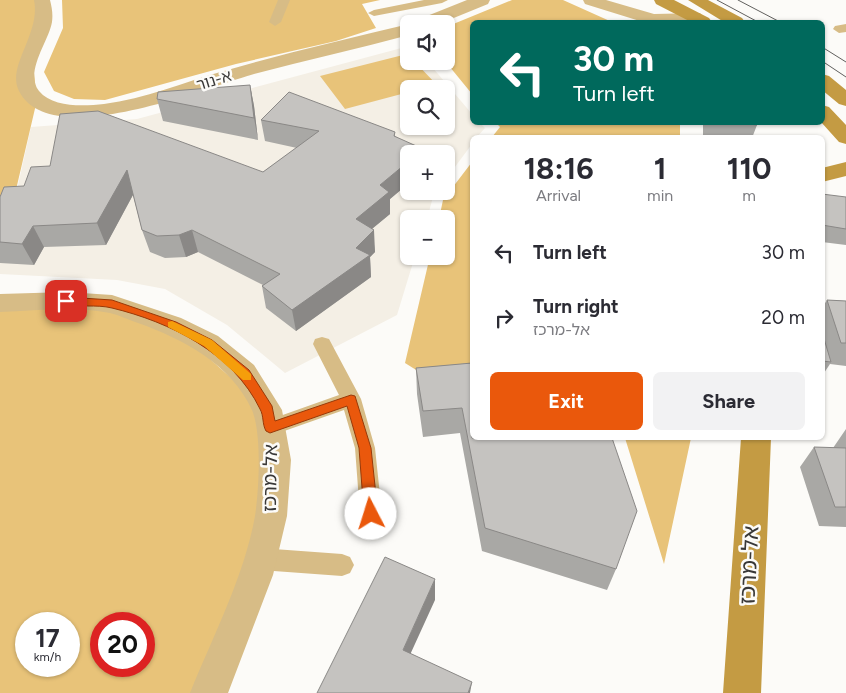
<!DOCTYPE html>
<html lang="en">
<head>
<meta charset="utf-8">
<style>
	:root { --surface:#fff; --page:#f2f2f3; --text:#2b2b33; --muted:#7c7c81; --accent:#ea580c }
	body { margin:0; font-family:Figtree,"Noto Sans Hebrew",sans-serif; background:var(--page); color:var(--text); height:100vh; display:flex; flex-direction:column; font-size:19px; white-space:nowrap }
	* { box-sizing:border-box; margin:0 }
	p { font-size:16px; color:var(--muted) }
	.icon { flex:none; width:28px; height:28px; fill:none; stroke:currentColor; stroke-width:2; stroke-linecap:round; stroke-linejoin:round }
	.map { position:relative; flex:1; overflow:hidden }
	.panel { position:absolute; left:470px; top:135px; width:355px; height:305px; display:flex; flex-direction:column; background:var(--surface); border-radius:8px; box-shadow:0 1px 4px #0004 }
	.panel>* { flex:none }
	.guide { position:absolute; left:470px; top:20px; width:355px; height:105px; border-radius:8px; box-shadow:0 1px 4px #0004; background:#00695c; color:#fff; overflow:hidden }
	.tools { position:absolute; left:400px; top:15px; display:grid; gap:10px }
	.tools a { display:grid; place-items:center; width:55px; height:55px; border-radius:8px; background:var(--surface); box-shadow:0 1px 4px #0004; font-size:25px }
	.speed { position:absolute; left:15px; top:612px; display:flex; gap:10px; font-size:25px; font-weight:700; text-align:center }
	.speed>* { display:grid; place-content:center; width:65px; height:65px; border-radius:50%; background:var(--surface); box-shadow:0 1px 4px #0004; line-height:1 }
	.speed small { font-size:12px; font-weight:400 }
	.speed .limit { border:8px solid #d22; background:#fff; color:#111 }
	.pin { position:absolute; display:grid; place-items:center; width:42px; height:42px; color:#fff; margin:-21px; border-radius:10px; box-shadow:0 2px 8px #0006 }
	.me { position:absolute; width:55px; margin:-28px; rotate:355deg; stroke-linejoin:round; filter:drop-shadow(0 0 4px #0008) }
	.turn { display:flex; align-items:center; gap:18px; height:105px; padding:0 20px; font-size:22px }
	.turn .icon { width:65px; height:65px; stroke-width:2.5 }
	.turn b { display:block; font-size:35px; line-height:42px }
	.eta { display:flex; justify-content:space-evenly; align-items:center; height:85px; text-align:center }
	.eta b { font-size:30px; font-weight:700; line-height:35px }
	.primary-button { display:flex; gap:10px; margin-top:auto; padding:10px 20px }
	.primary-button a { flex:1; height:58px; border-radius:8px; background:var(--accent); color:#fff; font-size:20px; font-weight:700; line-height:58px; text-align:center }
	.primary-button a+a { background:var(--page); color:var(--text) }
	ul { padding:0; list-style:none }
	li { display:flex; align-items:center; gap:15px; height:65px; padding:0 20px }
	li div { flex:1 }
	li b { display:block; font-size:19px }
	li em { font-style:normal }
	.map>svg:first-child { display:block }
	.built { fill:#f4efe5; fill-rule:evenodd }
	.green { fill:#e8c379; fill-rule:evenodd }
	.lines { fill:none; stroke-linecap:round; stroke-linejoin:round }
	.lane { fill:#d7bc86; fill-rule:evenodd }
	.street { fill:#d7bc86; fill-rule:evenodd }
	.secondary { fill:#c49b43; fill-rule:evenodd }
	.tram { stroke:#61605e; stroke-width:1 }
	.wall { fill:#a9a8a5 }
	.shaded-wall { fill:#8a8886 }
	.building { fill:#c5c3c0; stroke:#8a8886 }
	.route { fill:#ea580c; stroke:#983908 }
	.slow { fill:#f59e0b }
	.labels { text-anchor:middle; dominant-baseline:central; stroke-width:5; stroke-linejoin:round; paint-order:stroke }
	.far-street-label { font-size:16px; fill:#393837; stroke:#fcfbf8 }
	.street-label { font-size:19px; fill:#393837; stroke:#fcfbf8 }
	.near-street-label { font-size:22px; fill:#393837; stroke:#fcfbf8 }
</style>
</head>
<body>
<div class="map">
<svg width="846" height="693" viewBox="0 0 846 693">
	<rect width="100%" height="100%" fill="#fcfbf8"/>
	<path class="built" d="M409,46V61H427L472,114V122L480,123L485,128L477,137L472,138V144L446,179V154H409V191H437L433,197L427,219H409V256H415L397,315L285,373L227,325L165,289L117,280L0,274V199L16,194L31,127L137,119ZM409,89H446V126H409Z"/>
	<path class="green" d="M0,0H38L32,55L37,100L15,194L0,196Z
		M62,0H380L362,4L376,28L336,41L236,64L105,100L74,99L54,91L44,72L63,28Z
		M512,0H563L612,22H472V94L445,61L446,27Z
		M407,54L409,61H414L437,85L422,89H409V92L345,109L320,76Z
		M496,123H680V137H492L500,127Z
		M472,162V378L437,383L405,363L430,256H446V219H439L443,200Z
		M112,304L172,325L267,410L274,477L208,693H0V306ZM26,624H69V666H26ZM101,624H144V666H101Z
		M625,438H691L664,564Z"/>
	<g class="lines">
		<path class="lane" d="M278,0H290L281,22L275,26L269,22Z
			M424,0H448L442,3L374,16L368,13L374,10Z
			M846,24V32L839,33L833,29L835,26Z
			M322,337L329,339L361,399L375,448L382,514L379,521L371,524L363,521L360,514L355,448L344,410L270,436L263,434L260,428L263,422L339,395L313,344L315,339Z
			M260,548L342,554L350,557L354,565L350,573L342,576L260,570L252,567L248,559L252,551Z"/>
		<path class="street" d="M34,0H50C52,8 53,14 52,22C49,41 24,72 39,91C53,108 84,106 104,104C145,99 184,82 224,71C285,53 347,39 409,24V35C358,49 306,60 254,74C207,87 50,153 19,91C6,66 41,34 34,0Z
			M467,0H490L488,4L439,24H415L417,20Z
			M583,0H606L654,14L700,13L703,17L700,21L692,22H643L585,4Z
			M67,292L112,295L181,318L218,336L254,365L282,410L291,460L287,516L273,575L228,693H190C213,636 244,577 255,516C259,490 262,434 252,410C231,364 183,339 138,323C129,320 119,315 110,313C74,306 36,311 0,312V294Z"/>
		<path class="secondary" d="M654,0H674L709,18L712,22H691L656,4Z
			M688,0H708L742,18L745,22H724Z
			M822,74L829,76L846,90V106L839,104L822,90Z
			M822,105L829,107L846,125V144L839,142L821,122Z
			M846,162V176L822,182V168Z
			M741,438H771L761,693H723Z"/>
		<path class="tram" d="M717,0L758,22
			M738,0L780,22
			M822,47L846,62
			M822,61L846,77"/>
	</g>
	<path class="wall" d="M250,85L254,106L258,140L163,121L157,99Z
		M261,120L395,132V136L423,154H409V183L390,199V214L372,229L375,252L370,257L371,277L296,331L266,308L262,286L263,285L198,252L186,257L165,258L150,252L142,230L133,195L106,245L44,247L34,265L0,263V197L24,186L50,166L263,172L297,148L265,141Z
		M703,122H756L757,125L752,138H726L703,135Z
		M822,194L846,229V245L822,242Z
		M827,300L846,301V366L830,364L822,376V308Z
		M472,363L616,569L607,590L482,551L460,433L423,437L417,394L416,368Z
		M846,429V527L819,526L800,467L814,447L833,448Z"/>
	<path class="shaded-wall" d="M250,85L254,106L258,140L254,118Z
		M423,149V154H417Z
		M409,161V183L390,199V214L357,241L356,219L380,185Z
		M127,170L135,191L106,245L97,223Z
		M33,226L44,247L34,265L22,244Z
		M192,230L198,252L186,257L179,235Z
		M374,230L375,252L370,257L371,277L296,331L292,310Z
		M435,579V600L404,668L403,650Z
		M472,682L470,693H468Z"/>
	<path class="building" d="M250,85L254,118L157,99L158,92Z
		M289,92L395,132L394,136L423,149L417,154H409V161L380,185L389,192L356,219L374,230L356,248L370,255L292,310L262,286L280,274L192,230L179,235L157,236L142,230L127,170L97,223L33,226L22,244L0,242V197L4,187L24,186L31,167L50,166L60,114L98,111L263,172L319,131L261,120Z
		M733,122H756L757,125Z
		M822,194L846,197V229L822,225Z
		M827,300L846,301V343H841Z
		M822,332L831,362L822,361Z
		M472,363V438H612L637,511L616,569L485,528L462,408L423,411L416,368Z
		M814,447L846,448V507H835Z
		M385,557L435,579L403,650L472,682L468,693H317Z"/>
	<path class="route" d="M66,297L112,300L176,322L212,340L249,370L272,406L275,421L351,395L355,396L371,448L378,514L376,518L371,520L366,518L364,514L359,448L347,406L270,433L266,431C262,424 264,416 260,409C233,353 170,322 112,308C96,304 79,308 63,304V298Z"/>
	<path class="slow" d="M172,321L212,340L251,374V380H243L204,346L168,327V322Z"/>
	<g class="labels">
		<g class="far-street-label">
			<text transform="translate(214 80) rotate(-17)">א-נור</text>
		</g>
		<g class="street-label">
			<text transform="translate(270 478) rotate(-89)">אל-מרכז</text>
		</g>
		<g class="near-street-label">
			<text transform="translate(749 565) rotate(-87)">אל-מרכז</text>
		</g>
	</g>
</svg>
<div class="tools">
<a><svg class="icon" aria-label="sound" viewBox="0 0 24 24"><path d="M4 9h4l5-4v14l-5-4H4zM17 9q2 3 0 6"/></svg></a>
<a><svg class="icon" aria-label="search" viewBox="0 0 24 24"><circle cx="10" cy="10" r="6"/><path d="M15 15l6 6"/></svg></a>
<a>+</a>
<a>−</a>
</div>
<div class="speed"><div>17<small>km/h</small></div><div class="limit">20</div></div>
<div class="pin" style="left:66px;top:301px;background:#d93025"><svg class="icon" aria-label="arrive" viewBox="0 0 24 24"><path d="M6 21V4h12l-3 4 3 4H6"/></svg></div>
<svg class="me" style="left:371px;top:514px" viewBox="-20 -20 40 40"><circle r="19" fill="#fff"/><path d="M0-13L10 11 0 6-10 11z" fill="#ea580c"/></svg>
<div class="guide">
<div class="turn"><svg class="icon" aria-label="left" viewBox="0 0 24 24"><path d="M17 20v-9H6M10 6l-5 5 5 5"/></svg><div><b>30 m</b>Turn left</div></div>
</div>
<section class="panel">
<div class="eta">
<div><b>18:16</b><p>Arrival</p></div>
<div><b>1</b><p>min</p></div>
<div><b>110</b><p>m</p></div>
</div>
<ul>
<li><svg class="icon" aria-label="left" viewBox="0 0 24 24"><path d="M17 20v-9H6M10 6l-5 5 5 5"/></svg><div><b>Turn left</b></div><em>30 m</em></li>
<li><svg class="icon" aria-label="right" viewBox="0 0 24 24"><path d="M7 20v-9h11M14 6l5 5-5 5"/></svg><div><b>Turn right</b><p>אל-מרכז</p></div><em>20 m</em></li>
</ul>
<div class="primary-button"><a>Exit</a><a>Share</a></div>
</section>
</div>
</body>
</html>
